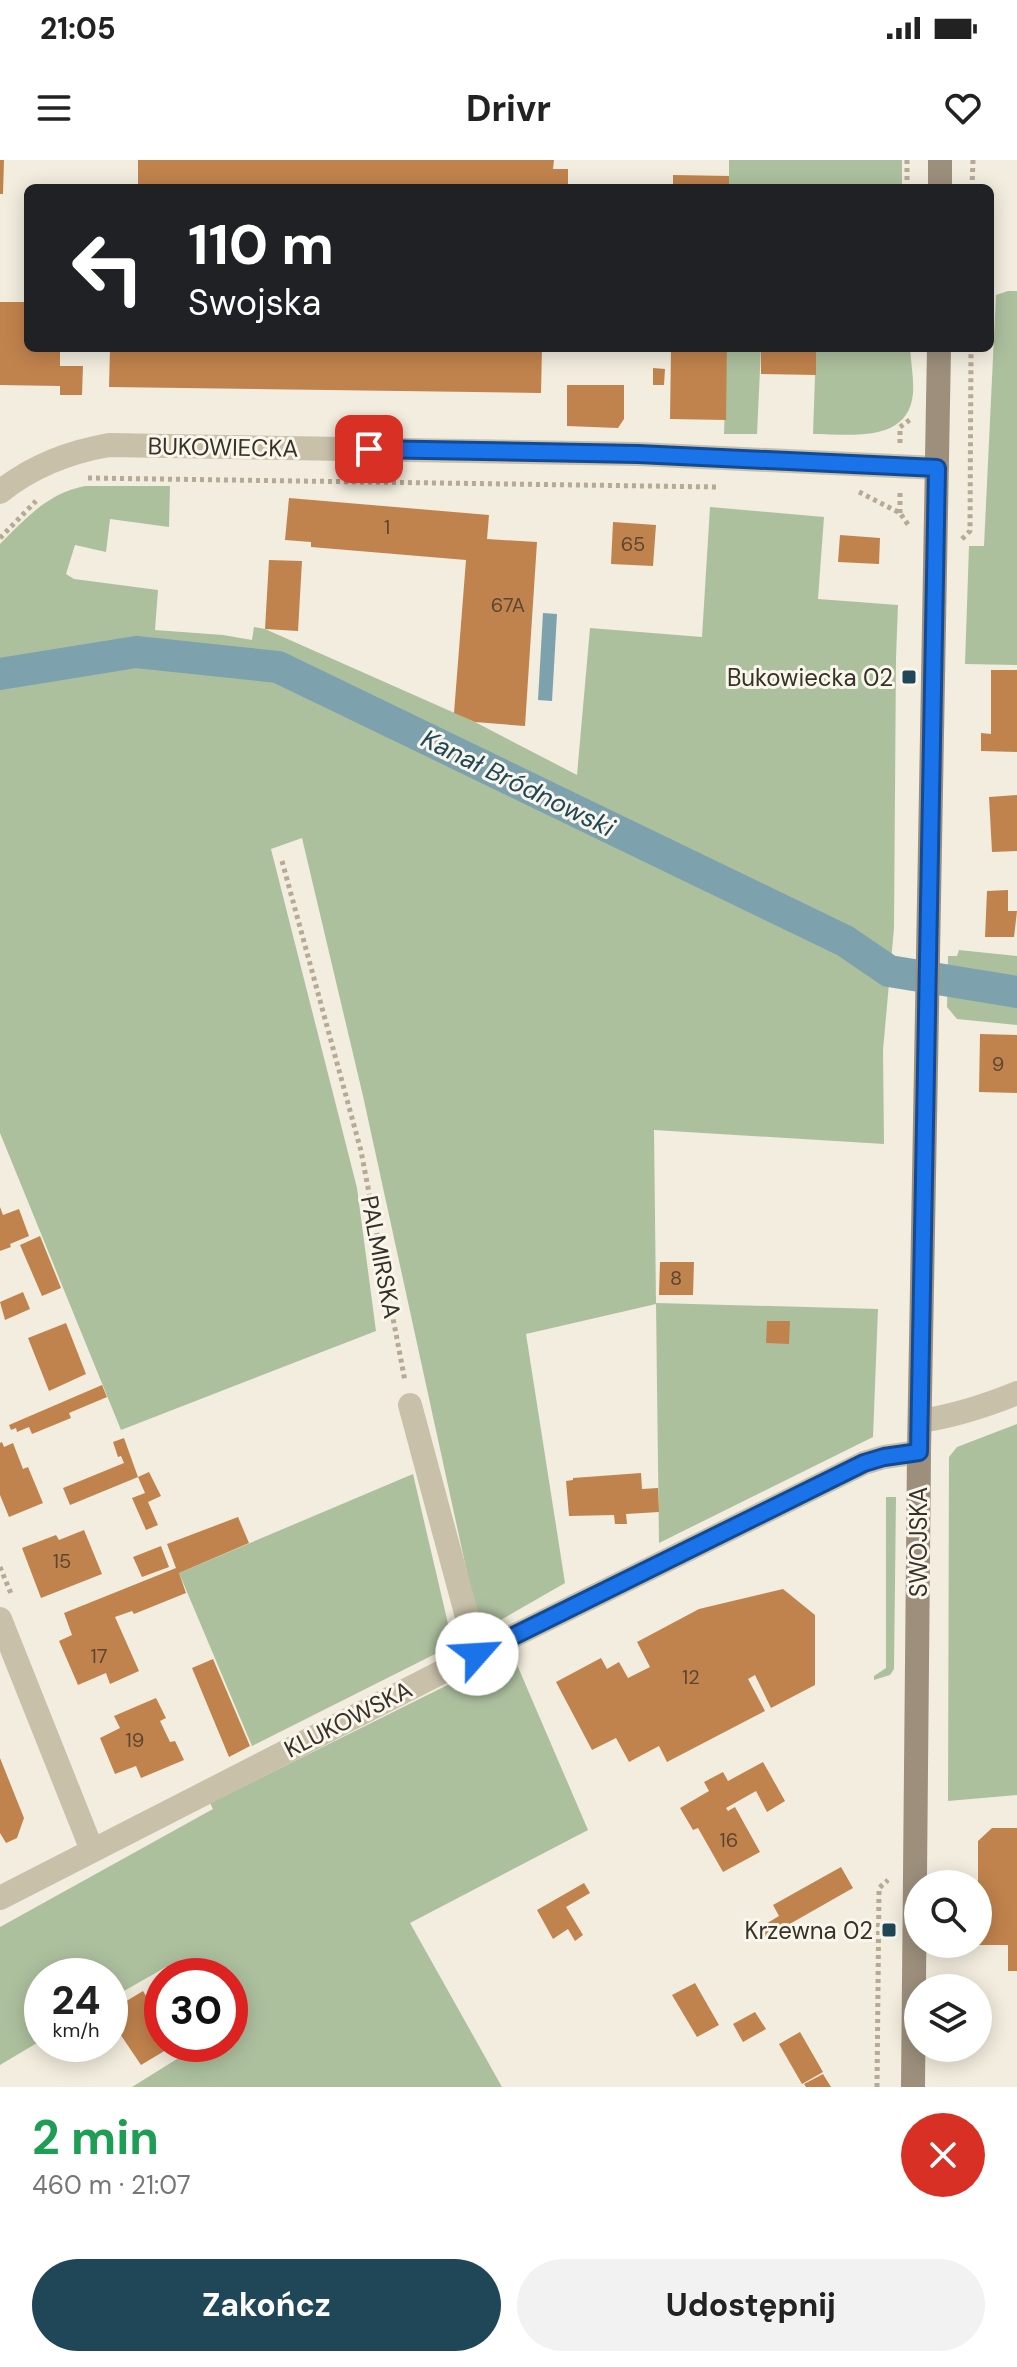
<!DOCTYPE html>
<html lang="pl">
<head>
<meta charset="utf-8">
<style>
	:root { --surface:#fff; --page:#f2f2f2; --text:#222; --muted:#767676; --accent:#204757 }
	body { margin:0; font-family:"DM Sans",sans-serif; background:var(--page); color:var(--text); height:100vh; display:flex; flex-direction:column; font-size:30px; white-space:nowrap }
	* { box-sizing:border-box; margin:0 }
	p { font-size:26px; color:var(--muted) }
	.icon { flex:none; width:44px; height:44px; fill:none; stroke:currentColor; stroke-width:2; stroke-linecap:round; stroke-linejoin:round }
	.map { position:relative; height:1927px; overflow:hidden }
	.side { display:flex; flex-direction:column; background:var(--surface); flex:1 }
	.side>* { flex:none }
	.banner { position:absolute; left:24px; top:24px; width:970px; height:168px; border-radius:12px; box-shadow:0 4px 20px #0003; background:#202124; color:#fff; overflow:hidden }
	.buttons { position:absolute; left:904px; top:1710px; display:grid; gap:16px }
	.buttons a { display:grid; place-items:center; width:88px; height:88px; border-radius:50%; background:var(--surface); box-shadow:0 4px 20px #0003; font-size:40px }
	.speed { position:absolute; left:24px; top:1798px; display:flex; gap:16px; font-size:40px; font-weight:700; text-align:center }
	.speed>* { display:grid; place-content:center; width:104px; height:104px; border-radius:50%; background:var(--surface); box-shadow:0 4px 20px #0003; line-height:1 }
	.speed small { font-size:20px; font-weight:400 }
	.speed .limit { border:12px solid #d22; background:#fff; color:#111 }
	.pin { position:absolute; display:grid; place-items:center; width:68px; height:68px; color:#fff; margin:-34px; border-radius:16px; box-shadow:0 4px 12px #0006 }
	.me { position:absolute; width:88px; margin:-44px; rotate:64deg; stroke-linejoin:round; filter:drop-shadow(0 0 6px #0008) }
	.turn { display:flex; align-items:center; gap:28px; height:168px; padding:0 32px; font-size:36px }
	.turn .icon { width:104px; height:104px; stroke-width:2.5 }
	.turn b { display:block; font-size:56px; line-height:68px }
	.round { display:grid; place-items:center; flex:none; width:84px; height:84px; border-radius:42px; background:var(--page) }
	.summary { display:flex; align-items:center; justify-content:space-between; height:136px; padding:0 32px }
	h1 { font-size:48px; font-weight:700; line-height:60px; color:#1e9e55 }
	.primary-button { display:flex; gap:16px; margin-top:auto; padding:16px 32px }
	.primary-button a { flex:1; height:92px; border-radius:48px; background:var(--accent); color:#fff; font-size:32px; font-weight:700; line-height:92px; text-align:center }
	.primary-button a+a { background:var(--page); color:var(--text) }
	.status { display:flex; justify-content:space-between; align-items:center; height:56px; padding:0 40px; background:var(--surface); direction:ltr }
	.status svg { height:22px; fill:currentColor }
	header { display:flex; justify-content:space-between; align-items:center; height:104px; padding:0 32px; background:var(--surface); font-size:36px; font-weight:700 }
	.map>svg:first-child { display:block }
	.green { fill:#adc09e }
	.water { fill:#7ea1ae }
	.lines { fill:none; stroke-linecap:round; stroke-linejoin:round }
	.canal { stroke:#7ea1ae; stroke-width:32 }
	.building { fill:#c1834d }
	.path { stroke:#b5aa94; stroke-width:5; stroke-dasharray:4 4; stroke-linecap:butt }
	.street { stroke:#c9c0aa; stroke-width:24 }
	.secondary { stroke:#9d8f7c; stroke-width:24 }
	.route-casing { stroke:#114b97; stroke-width:20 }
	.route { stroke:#1a73e8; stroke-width:14 }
	.poi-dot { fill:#204757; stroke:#f9f6eb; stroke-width:3 }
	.labels { text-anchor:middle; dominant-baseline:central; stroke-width:6; stroke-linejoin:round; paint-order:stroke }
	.number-label { font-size:20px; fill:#5a4632 }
	.street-label { font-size:24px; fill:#373129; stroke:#f9f6eb }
	.poi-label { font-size:24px; fill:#373129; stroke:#f9f6eb; text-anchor:end }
	.water-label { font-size:26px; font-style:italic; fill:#204757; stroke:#f9f6eb }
</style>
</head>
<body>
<div class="status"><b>21:05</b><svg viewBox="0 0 49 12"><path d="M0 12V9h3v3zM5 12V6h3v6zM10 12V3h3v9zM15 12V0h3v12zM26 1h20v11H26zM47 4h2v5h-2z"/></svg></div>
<header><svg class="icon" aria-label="menu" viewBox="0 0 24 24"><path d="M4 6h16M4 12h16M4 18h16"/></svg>Drivr<svg class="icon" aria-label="heart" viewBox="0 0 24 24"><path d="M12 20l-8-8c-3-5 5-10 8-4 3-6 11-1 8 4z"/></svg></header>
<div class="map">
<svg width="1017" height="1927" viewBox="0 0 1017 1927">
	<rect width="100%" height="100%" fill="#f2edde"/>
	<path class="green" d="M729,0H902V28H729Z
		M1008,131H1017V505L965,504L969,386H984L996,135Z
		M727,188H761L757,274H724Z
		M816,188H910C911,203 914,219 913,233C909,284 849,274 813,274Z
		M85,326H170L169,367L110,359L106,392L75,385L66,414L74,419L158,430L155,470L223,475L252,480L254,467L265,469L475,562L577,615L590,468L702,477L710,347L824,357L818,439L898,445L896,498L894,768L883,890L884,984L654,970L656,1143L878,1149L873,1277L659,1383L656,1144L526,1174L565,1423L480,1472L363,936L302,678L271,689L357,1028L376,1171L121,1270L0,973V384C26,358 48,333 85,326Z
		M959,790L1017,796V865L957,859L947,847L948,796H957Z
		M1017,1264V1635L948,1641L949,1297L957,1287Z
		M413,1314L453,1485L252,1586L179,1413Z
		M886,1337H896L894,1509L890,1515L874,1520V1516L886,1508Z
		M512,1493L588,1670L410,1763L502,1927H132L201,1884H230V1816H171L166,1807L110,1839V1816H42V1880L0,1905V1767L213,1649L210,1643Z"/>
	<path class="water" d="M543,453L557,454L552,541L538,540Z"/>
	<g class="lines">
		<path class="canal" d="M0,514L136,492L278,507L845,781L889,811L1017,832"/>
	</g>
	<path class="building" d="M0,0H4L3,34H0Z
		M138,0H554L553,9H568V28H138Z
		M673,15L729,16V28H673Z
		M0,142H28V188H60V206H83L82,235H60V226L0,225Z
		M110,188H542L541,233L109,227Z
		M671,188H727L726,260L670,259Z
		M761,188H816V215L761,214Z
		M653,208L665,209L664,225H653Z
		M567,225H624V259L618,268L567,266Z
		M289,338L489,355L487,379L537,382L525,566L475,562L454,553L466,400L311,387V382L285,380Z
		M613,362L656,365L653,406L611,404Z
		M840,375L880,378L879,404L838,402Z
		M269,400L302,401L298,471L265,469Z
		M991,510H1017V592L981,591V573L991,574Z
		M1017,635V691L992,692L989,637Z
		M1008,730V751H1017L1014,777H985L987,731Z
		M980,874L1017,875V933L979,932Z
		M0,1047L3,1055L19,1049L29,1076L10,1084L11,1087L0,1091Z
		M40,1076L61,1128L42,1136L20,1085Z
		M660,1102H694L693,1135H659Z
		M23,1132L30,1149L5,1160L0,1142Z
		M767,1161H790L789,1184L766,1183Z
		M66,1163L86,1214L49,1231L28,1178Z
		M102,1225L107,1237L69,1253L71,1258L32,1274L29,1267L17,1272L16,1268L11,1270L9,1265Z
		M124,1278L138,1317L70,1345L63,1328L124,1303L121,1296L118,1297L113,1282Z
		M2,1282L4,1287L13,1283L23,1309L28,1307L43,1343L9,1357L0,1335V1283Z
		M149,1312L161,1336L148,1342L158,1365L146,1370L132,1338L145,1333L138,1317Z
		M641,1313L642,1329L658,1328L659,1352L626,1354L627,1364H615L614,1355L569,1356L566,1321L573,1320V1318Z
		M238,1357L249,1383L179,1413L186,1433L134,1454L132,1451L115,1457L139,1511L110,1524L106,1513L78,1525L59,1481L72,1475L64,1453L176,1408L167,1384Z
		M84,1370L102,1414L41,1438L22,1388L56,1375L59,1380Z
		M161,1386L169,1407L142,1417L133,1397Z
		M783,1429L815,1455V1525L771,1548L755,1515L748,1519L765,1551L667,1602L659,1586L629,1602L616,1578L592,1590L556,1522L601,1498L607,1509L619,1502L628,1518L650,1507L637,1482L699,1449Z
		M213,1499L250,1586L229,1597L192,1508Z
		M156,1538L166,1558L160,1561L170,1582L175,1581L184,1600L141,1618L136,1606L115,1614L100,1578L120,1568L114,1556Z
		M0,1598L24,1658L17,1678L6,1683L0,1673Z
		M763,1602L785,1641L767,1652L756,1631L726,1648L728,1651L735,1647L760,1692L723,1712L698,1668L693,1670L680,1648L709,1631L704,1622L723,1612L728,1621Z
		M992,1668H1017V1811H1008V1785H978V1681Z
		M841,1707L853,1728L765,1778L759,1768L779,1756L773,1745Z
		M584,1723L590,1733L566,1747L583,1775L575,1781L568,1769L553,1779L537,1750Z
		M695,1823L719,1865L697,1877L672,1835Z
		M143,1831L162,1862V1884H176L141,1905L110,1859V1851Z
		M755,1852L766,1869L743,1882L733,1864Z
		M800,1872L823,1912L802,1924L779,1884Z
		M823,1914L831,1927H806L804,1924Z"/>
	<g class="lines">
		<path class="path" d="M907,0V28
			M972,28L973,0
			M900,283V267L911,259
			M88,318L718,327
			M859,332L900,353L909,366
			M900,353V333
			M0,378L36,341
			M962,379L970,371L971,188
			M282,701L361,991L405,1221
			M0,1407L12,1436
			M877,1927L879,1728L888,1720"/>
		<path class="street" d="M0,332C32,306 69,292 109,285L638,294L937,308
			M410,1245L477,1494
			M920,1261C954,1256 985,1246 1017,1233
			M0,1459L92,1690
			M0,1738L477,1494L864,1303L884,1297L919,1292"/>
		<path class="secondary" d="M940,28V0
			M913,1927L919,1292L939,188"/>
	</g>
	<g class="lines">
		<defs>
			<path id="route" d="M369,289L638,294L937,308L919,1292L884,1297L864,1303L477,1494"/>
		</defs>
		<use href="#route" class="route-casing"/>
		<use href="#route" class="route"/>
	</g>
	<g class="poi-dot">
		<rect x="901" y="509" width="16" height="16" rx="4"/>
		<rect x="881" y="1762" width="16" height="16" rx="4"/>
	</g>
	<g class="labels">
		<g class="number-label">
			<text x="387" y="367">1</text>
			<text x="633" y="384">65</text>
			<text x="508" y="445">67A</text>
			<text x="998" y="904">9</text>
			<text x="676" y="1118">8</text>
			<text x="62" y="1401">15</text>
			<text x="99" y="1496">17</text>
			<text x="691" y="1517">12</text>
			<text x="135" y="1580">19</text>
			<text x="729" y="1680">16</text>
		</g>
		<g class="street-label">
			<text transform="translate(223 287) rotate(1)">BUKOWIECKA</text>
			<text transform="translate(381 1097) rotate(79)">PALMIRSKA</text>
			<text transform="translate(918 1382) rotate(-90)">SWOJSKA</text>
			<text transform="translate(348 1559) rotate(-27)">KLUKOWSKA</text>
		</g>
		<g class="poi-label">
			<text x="893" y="517">Bukowiecka 02</text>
			<text x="873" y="1770">Krzewna 02</text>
		</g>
		<g class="water-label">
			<text transform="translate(518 623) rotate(26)">Kanał Bródnowski</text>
		</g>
	</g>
</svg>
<div class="buttons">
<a><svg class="icon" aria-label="search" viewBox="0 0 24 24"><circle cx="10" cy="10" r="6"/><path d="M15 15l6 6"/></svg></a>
<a><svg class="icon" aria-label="layers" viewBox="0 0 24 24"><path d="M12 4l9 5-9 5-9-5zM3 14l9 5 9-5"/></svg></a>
</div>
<div class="speed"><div>24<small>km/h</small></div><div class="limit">30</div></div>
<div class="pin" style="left:369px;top:289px;background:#d93025"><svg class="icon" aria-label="arrive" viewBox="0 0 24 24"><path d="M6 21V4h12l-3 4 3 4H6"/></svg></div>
<svg class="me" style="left:477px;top:1494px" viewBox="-20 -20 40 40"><circle r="19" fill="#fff"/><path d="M0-13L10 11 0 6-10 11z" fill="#1a73e8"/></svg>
<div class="banner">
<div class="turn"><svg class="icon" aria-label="left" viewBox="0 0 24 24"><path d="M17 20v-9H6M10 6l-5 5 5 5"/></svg><div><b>110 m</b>Swojska</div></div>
</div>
</div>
<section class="side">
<div class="summary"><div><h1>2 min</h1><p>460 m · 21:07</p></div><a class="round" style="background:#d93025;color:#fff"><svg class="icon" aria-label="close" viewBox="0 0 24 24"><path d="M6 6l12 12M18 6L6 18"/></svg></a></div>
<div class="primary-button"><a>Zakończ</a><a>Udostępnij</a></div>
</section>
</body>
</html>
